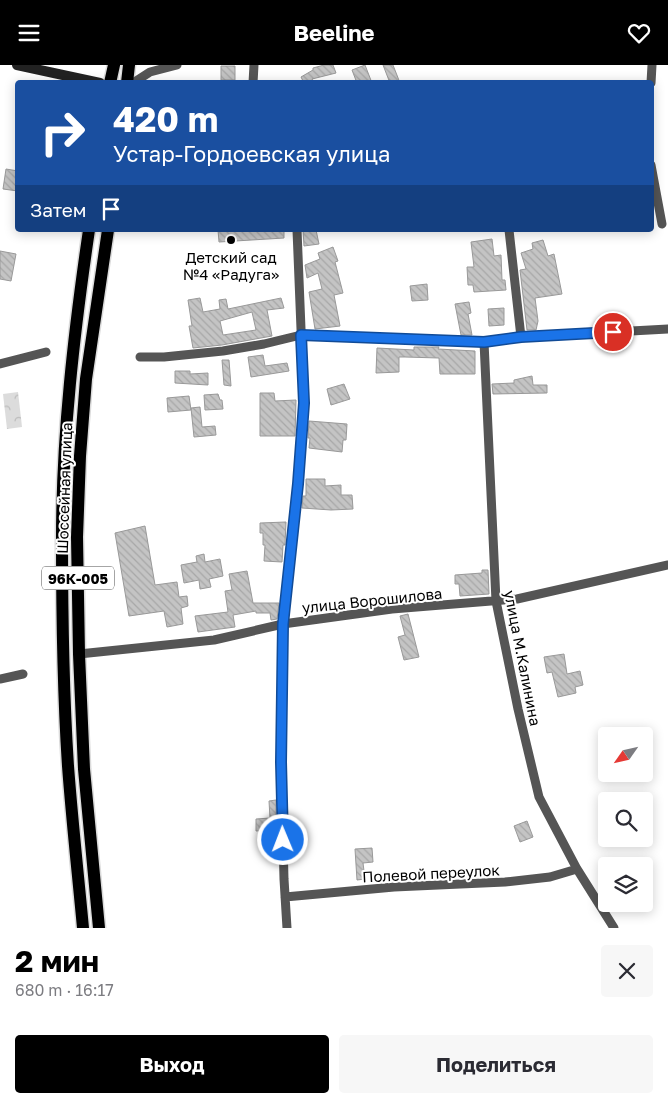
<!DOCTYPE html>
<html lang="ru">
<head>
<meta charset="utf-8">
<style>
	:root { --surface:#fff; --page:#f7f7f7; --text:#2b2b33; --muted:#7c7c81; --accent:#000 }
	body { margin:0; font-family:"Golos Text",sans-serif; background:var(--page); color:var(--text); height:100vh; display:flex; flex-direction:column; font-size:19px; white-space:nowrap }
	* { box-sizing:border-box; margin:0 }
	p { font-size:16px; color:var(--muted) }
	.icon { flex:none; width:28px; height:28px; fill:none; stroke:currentColor; stroke-width:2; stroke-linecap:round; stroke-linejoin:round }
	.map { position:relative; height:863px; overflow:hidden }
	.drawer { display:flex; flex-direction:column; background:var(--surface); flex:1 }
	.drawer>* { flex:none }
	.banner { position:absolute; left:15px; top:15px; width:639px; height:152px; border-radius:5px; box-shadow:0 2px 12px #0003; background:#1a4fa0; color:#fff; overflow:hidden }
	.needle { width:32px; rotate:236deg }
	.controls { position:absolute; left:598px; top:662px; display:grid; gap:10px }
	.controls a { display:grid; place-items:center; width:55px; height:55px; border-radius:5px; background:var(--surface); box-shadow:0 2px 12px #0003; font-size:25px }
	.pin { position:absolute; display:grid; place-items:center; width:42px; height:42px; color:#fff; margin:-21px; border:2px solid #fff; border-radius:50%; box-shadow:0 1px 5px #0007 }
	.me { position:absolute; width:55px; margin:-28px; rotate:359deg; stroke-linejoin:round; filter:drop-shadow(0 0 4px #0008) }
	.turn { display:flex; align-items:center; gap:18px; height:105px; padding:0 15px; font-size:22px }
	.turn .icon { width:65px; height:65px; stroke-width:2.5 }
	.turn b { display:block; font-size:35px; line-height:42px }
	.then { display:flex; align-items:center; height:48px; padding:0 15px; background:#0003; gap:10px; font-size:19px }
	.round { display:grid; place-items:center; flex:none; width:52px; height:52px; border-radius:5px; background:var(--page) }
	.summary { display:flex; align-items:center; justify-content:space-between; height:85px; padding:0 15px }
	h1 { font-size:30px; font-weight:700; line-height:38px; color:var(--accent) }
	.cta { display:flex; gap:10px; margin-top:auto; padding:10px 15px }
	.cta a { flex:1; height:58px; border-radius:5px; background:var(--accent); color:#fff; font-size:20px; font-weight:700; line-height:58px; text-align:center }
	.cta a+a { background:var(--page); color:var(--text) }
	header { display:flex; justify-content:space-between; align-items:center; height:65px; padding:0 15px; background:var(--accent); color:#fff; font-size:22px; font-weight:700 }
	.map>svg:first-child { display:block }
	.park { fill:url(#park-crowns) }
	.building { fill:url(#building-back-hatch); stroke:#999; fill-rule:evenodd }
	.lines { fill:none; stroke-linecap:round; stroke-linejoin:round }
	.primary-casing { stroke:#dbdbdb; stroke-width:15 }
	.street { stroke:#555; stroke-width:9 }
	.secondary { stroke:#222; stroke-width:10 }
	.primary { stroke:#000; stroke-width:12 }
	.route-casing { stroke:#114b97; stroke-width:12 }
	.route { stroke:#1a73e8; stroke-width:9 }
	.poi-dot { fill:#000; stroke:#fff; stroke-width:2 }
	.labels { text-anchor:middle; dominant-baseline:central; stroke-width:4; stroke-linejoin:round; paint-order:stroke }
	.shield { fill:#fff; stroke:#4c4c4c; stroke-width:1 }
	.shield-label { font-size:14px; font-weight:bold; fill:#000 }
	.poi-label { font-size:15px; fill:#000; stroke:#fff }
	.street-label { font-size:15px; fill:#000; stroke:#fff }
</style>
</head>
<body>
<header><svg class="icon" aria-label="menu" viewBox="0 0 24 24"><path d="M4 6h16M4 12h16M4 18h16"/></svg>Beeline<svg class="icon" aria-label="heart" viewBox="0 0 24 24"><path d="M12 20l-8-8c-3-5 5-10 8-4 3-6 11-1 8 4z"/></svg></header>
<div class="map">
<svg width="668" height="863" viewBox="0 0 668 863">
	<defs>
		<pattern id="park-crowns" width="20" height="18" patternUnits="userSpaceOnUse" patternTransform="scale(1.25)"><rect width="20" height="18" fill="#dcdcdc"/><path d="M2 6a3 3 0 1 1 6 0M12 15a3 3 0 1 1 6 0" fill="none" stroke="#bbb"/></pattern>
		<pattern id="building-back-hatch" width="6" height="6" patternUnits="userSpaceOnUse" patternTransform="scale(1.25)"><rect width="6" height="6" fill="#c4c4c4"/><path d="M-1 5l2 2M0 0l6 6M5-1l2 2" fill="none" stroke="#a7a7a7"/></pattern>
	</defs>
	<rect width="100%" height="100%" fill="#fff"/>
	<path class="park" d="M18,327L22,362L7,364L3,329Z"/>
	<path class="building" d="M324,0H333L336,8L312,14L314,18H304L301,12L313,5V3Z
		M365,0L372,18H357L352,5Z
		M383,0H393L400,18H390Z
		M221,1H235V15H221Z
		M6,104L18,106V126L3,124Z
		M218,165H284V173L219,177Z
		M303,165H316L319,179L304,181Z
		M492,174L494,191L501,190L502,215H505L506,225L474,227L473,220H468L467,202H474L471,177Z
		M543,175L548,191L554,189L562,229L535,233L538,256L536,265H527L520,205L526,204L521,188L533,184L532,178Z
		M333,182L338,196L335,197L343,228L334,230L340,261L315,264L309,227L322,224L318,208L307,213L305,200L320,194L318,188Z
		M0,186L16,189L11,216L0,214Z
		M427,219L428,235L412,236L410,221Z
		M200,233L203,247L220,244L219,235L226,234L228,244L281,233L284,243L267,245L272,271L222,280L193,283L189,261H192L188,235ZM252,247L256,265L223,270L220,256Z
		M469,237L471,248L468,249L472,270H461L455,239Z
		M504,243V260L489,261L488,244Z
		M414,282H439L438,284L475,286V309H440L439,293L405,292H399V307L376,308L377,283L414,285Z
		M263,290L265,301L287,298L289,306L251,312L248,292Z
		M222,295H229L231,321L224,320Z
		M175,306H190V309L208,308V320L175,318Z
		M532,311L533,320H547V328L493,329L492,319L514,318V315Z
		M344,319L350,334L331,340L327,324Z
		M260,328H274L275,336L296,335L295,371H260Z
		M218,329L220,335H222L223,344L205,345L204,330Z
		M189,331L191,345L168,347L167,333Z
		M200,342L202,362L215,361L216,370L194,372L191,343Z
		M309,356L347,359L346,375H343L342,387L309,383L310,373H308Z
		M306,414H325V421L341,420V430H352L353,444L331,445L302,443L303,431H306Z
		M286,457L285,480H283L282,497L264,496L265,480H263V468H260V458Z
		M145,461L155,520L177,517L179,532L187,531L188,541L181,543L183,559L167,562L164,546L129,551L115,468Z
		M204,489L205,497L220,494L223,511L209,514L211,522L200,524L199,515L184,518L181,500L197,497L196,491Z
		M482,505H488L489,529L460,531L459,519H455V510L482,508Z
		M247,506L253,538H279L277,554L271,555L270,548H256V546L233,550L235,562L198,567L195,551L228,547L225,526L232,525L229,509Z
		M408,549L419,592L404,595L398,572L405,570L400,551Z
		M564,589L567,609L580,606L583,620L575,622L576,628L558,632L552,607L547,608L544,592Z
		M276,735V765L256,766V754L270,753L269,736Z
		M527,756L533,772L520,777L514,761Z
		M372,783L373,797L363,798L365,814L357,815L355,784Z"/>
	<g class="lines">
		<defs>
			<path id="primary" d="M110,18L114,0
				M127,18L129,0
				M83,863C78,809 72,755 68,701C63,625 62,550 62,474C62,371 74,267 89,165
				M99,863L84,704L79,589L77,472L80,391L86,314L108,165"/>
		</defs>
		<use href="#primary" class="primary-casing"/>
		<path class="street" d="M133,18L150,7L177,0
			M253,18L254,0
			M651,18L652,0
			M651,100L662,159
			M509,165L521,272
			M484,277L496,536L518,644L539,732L577,804L614,863
			M140,292H164L223,286L264,279L301,270L484,277L521,272L668,264
			M0,299L46,287
			M79,589L214,575L283,559L392,544L517,534L668,500
			M0,614L23,609
			M285,832L394,822L505,817L550,812L577,804
			M287,863L284,814L281,697L283,559L298,419L304,338L297,165"/>
		<path class="secondary" d="M17,0L100,18"/>
		<use href="#primary" class="primary"/>
	</g>
	<g class="lines">
		<defs>
			<path id="route" d="M283,775L281,697L283,559L298,419L304,338L301,270L484,277L521,272L613,267"/>
		</defs>
		<use href="#route" class="route-casing"/>
		<use href="#route" class="route"/>
	</g>
	<circle class="poi-dot" cx="231" cy="175" r="5"/>
	<g class="labels">
		<rect class="shield" x="42" y="501.5" width="72" height="23" rx="4"/>
		<g class="shield-label">
			<text x="78" y="513">96К-005</text>
		</g>
		<g class="poi-label">
			<text x="231" y="192">Детский сад<tspan x="231" dy="17">№4 «Радуга»</tspan></text>
		</g>
		<g class="street-label">
			<text transform="translate(64 423) rotate(-88)">Шоссейная улица</text>
			<text transform="translate(372 535) rotate(-6)">улица Ворошилова</text>
			<text transform="translate(523 593) rotate(79)">улица М.Калинина</text>
			<text transform="translate(431 808) rotate(-3)">Полевой переулок</text>
		</g>
	</g>
</svg>
<div class="controls">
<a><svg class="needle" viewBox="-14 -14 28 28"><path d="M0-13l5 13h-10z" fill="#e53935"/><path d="M0 13l5-13h-10z" fill="#7c7c81"/></svg></a>
<a><svg class="icon" aria-label="search" viewBox="0 0 24 24"><circle cx="10" cy="10" r="6"/><path d="M15 15l6 6"/></svg></a>
<a><svg class="icon" aria-label="layers" viewBox="0 0 24 24"><path d="M12 4l9 5-9 5-9-5zM3 14l9 5 9-5"/></svg></a>
</div>
<div class="pin" style="left:613px;top:267px;background:#d93025"><svg class="icon" aria-label="arrive" viewBox="0 0 24 24"><path d="M6 21V4h12l-3 4 3 4H6"/></svg></div>
<svg class="me" style="left:283px;top:775px" viewBox="-20 -20 40 40"><circle r="17" fill="#1a73e8" stroke="#fff" stroke-width="3"/><path d="M0-11L8 9 0 5-8 9z" fill="#fff"/></svg>
<div class="banner">
<div class="turn"><svg class="icon" aria-label="right" viewBox="0 0 24 24"><path d="M7 20v-9h11M14 6l5 5-5 5"/></svg><div><b>420 m</b>Устар-Гордоевская улица</div></div>
<div class="then">Затем<svg class="icon" aria-label="arrive" viewBox="0 0 24 24"><path d="M6 21V4h12l-3 4 3 4H6"/></svg></div>
</div>
</div>
<section class="drawer">
<div class="summary"><div><h1>2 мин</h1><p>680 m · 16:17</p></div><a class="round"><svg class="icon" aria-label="close" viewBox="0 0 24 24"><path d="M6 6l12 12M18 6L6 18"/></svg></a></div>
<div class="cta"><a>Выход</a><a>Поделиться</a></div>
</section>
</body>
</html>
